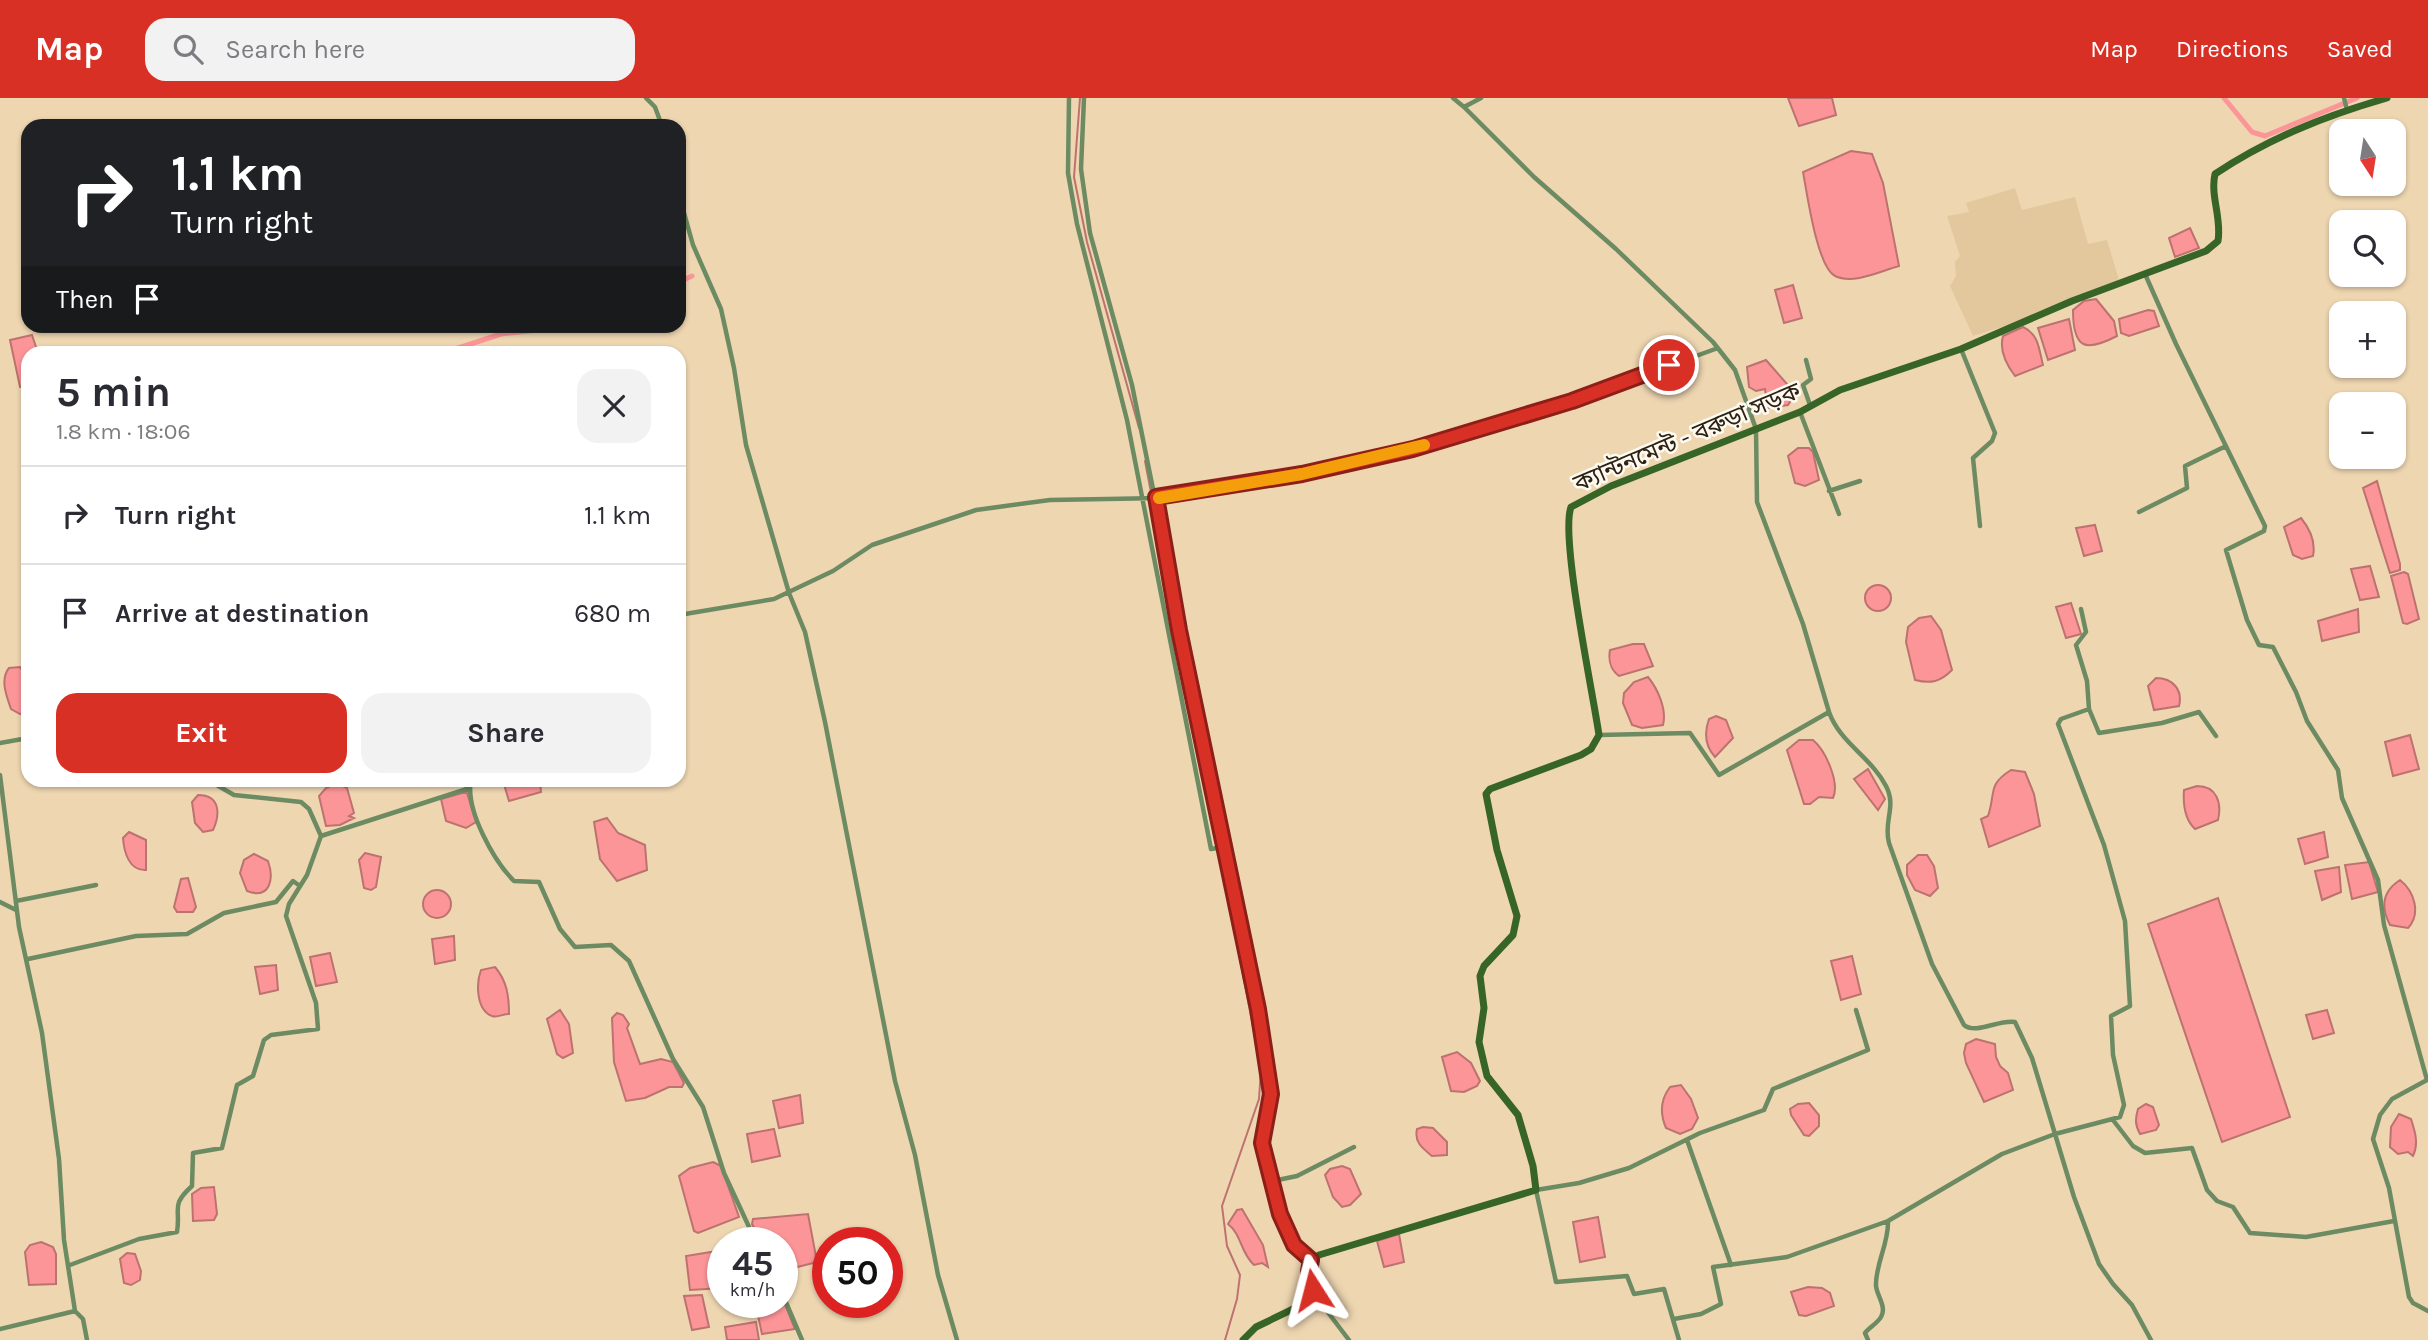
<!DOCTYPE html>
<html lang="en">
<head>
<meta charset="utf-8">
<style>
	:root { --surface:#fff; --page:#f2f2f3; --text:#2b2b33; --muted:#7c7c81; --line:#e1e1e2; --accent:#d93025 }
	body { margin:0; font-family:Karla,"Noto Sans Bengali",sans-serif; background:var(--page); color:var(--text); height:100vh; display:flex; flex-direction:column; font-size:26px; white-space:nowrap }
	* { box-sizing:border-box; margin:0 }
	p { font-size:23px; color:var(--muted) }
	.icon { flex:none; width:38px; height:38px; fill:none; stroke:currentColor; stroke-width:2; stroke-linecap:round; stroke-linejoin:round }
	.map { position:relative; flex:1; overflow:hidden }
	.sheet { position:absolute; left:21px; top:248px; width:665px; height:441px; display:flex; flex-direction:column; background:var(--surface); border-radius:21px; box-shadow:0 2px 5px #0004 }
	.sheet>* { flex:none }
	.banner { position:absolute; left:21px; top:21px; width:665px; height:214px; border-radius:21px; box-shadow:0 2px 5px #0004; background:#202124; color:#fff; overflow:hidden }
	.needle { width:46px; rotate:168deg }
	.fabs { position:absolute; left:2329px; top:21px; display:grid; gap:14px }
	.fabs a { display:grid; place-items:center; width:77px; height:77px; border-radius:14px; background:var(--surface); box-shadow:0 2px 5px #0004; font-size:35px }
	.speed { position:absolute; left:707px; top:1129px; display:flex; gap:14px; font-size:35px; font-weight:700; text-align:center }
	.speed>* { display:grid; place-content:center; width:91px; height:91px; border-radius:50%; background:var(--surface); box-shadow:0 2px 5px #0004; line-height:1 }
	.speed small { font-size:18px; font-weight:400 }
	.speed .limit { border:10px solid #d22; background:#fff; color:#111 }
	.pin { position:absolute; display:grid; place-items:center; width:60px; height:60px; color:#fff; margin:-30px; border:4px solid #fff; border-radius:50%; box-shadow:0 2px 7px #0007 }
	.me { position:absolute; width:77px; margin:-38px; rotate:351deg; stroke-linejoin:round; filter:drop-shadow(0 0 5px #0008) }
	.turn { display:flex; align-items:center; gap:24px; height:147px; padding:0 35px; font-size:32px }
	.turn .icon { width:91px; height:91px; stroke-width:2.5 }
	.turn b { display:block; font-size:49px; line-height:60px }
	.then { display:flex; align-items:center; height:66px; padding:0 35px; background:#0003; gap:14px; font-size:26px }
	.round { display:grid; place-items:center; flex:none; width:74px; height:74px; border-radius:21px; background:var(--page) }
	.overview { display:flex; align-items:center; justify-content:space-between; height:119px; padding:0 35px }
	h1 { font-size:42px; font-weight:700; line-height:52px }
	.button { display:flex; gap:14px; margin-top:auto; padding:14px 35px }
	.button a { flex:1; height:80px; border-radius:21px; background:var(--accent); color:#fff; font-size:28px; font-weight:700; line-height:80px; text-align:center }
	.button a+a { background:var(--page); color:var(--text) }
	ul { padding:0; list-style:none }
	li { display:flex; align-items:center; gap:21px; height:98px; padding:0 35px; border-top:2px solid var(--line) }
	li div { flex:1 }
	li b { display:block; font-size:26px }
	li em { font-style:normal }
	header { display:flex; align-items:center; gap:42px; box-sizing:border-box; height:98px; padding:0 35px; background:var(--accent); color:#fff }
	header strong { font-size:33px }
	nav { display:flex; gap:38px; margin-inline-start:auto; font-size:24px }
	.search { width:490px; height:63px; background:var(--page); display:flex; align-items:center; gap:18px; box-sizing:border-box; padding:0 24px; border-radius:21px; color:var(--muted); font-size:26px }
	.map>svg:first-child { display:block }
	.built { fill:#e4c89d }
	.water { fill:#fc9598; stroke:#bd7270; stroke-width:2 }
	.lines { fill:none; stroke-linecap:round; stroke-linejoin:round }
	.stream { stroke:#bd7270; stroke-width:2 }
	.canal { stroke:#fc9598; stroke-width:5 }
	.minor { stroke:#6c8b62; stroke-width:4.5 }
	.secondary { stroke:#376527; stroke-width:7 }
	.route-casing { stroke:#8d1f18; stroke-width:18 }
	.route { stroke:#d93025; stroke-width:12 }
	.slow { stroke:#f59e0b; stroke-width:12 }
	.labels { text-anchor:middle; dominant-baseline:central; stroke-width:5; stroke-linejoin:round; paint-order:stroke }
	.street-label { font-size:24px; fill:#2b2214; stroke:#fefaf2 }
</style>
</head>
<body>
<header>
<strong>Map</strong>
<div class="search"><svg class="icon" aria-label="search" viewBox="0 0 24 24"><circle cx="10" cy="10" r="6"/><path d="M15 15l6 6"/></svg>Search here</div>
<nav><a>Map</a><a>Directions</a><a>Saved</a></nav>
</header>
<div class="map">
<svg width="2428" height="1242" viewBox="0 0 2428 1242">
	<rect width="100%" height="100%" fill="#eed6b1"/>
	<path class="built" d="M2015,90L2022,112L2075,99L2088,146L2107,142L2119,182L2040,217L1973,238L1950,188L1956,178L1955,164L1960,158L1947,118L1969,114L1966,105Z"/>
	<path class="water" d="M1788,0H1832L1836,17L1799,28Z
		M1851,53L1872,56L1883,85L1899,168C1881,173 1853,187 1835,178C1817,169 1807,95 1803,74Z
		M2190,130L2199,150L2175,159L2169,140Z
		M1793,187L1802,220L1784,225L1775,192Z
		M2096,201L2114,223L2117,238C2086,254 2073,252 2073,212L2084,203Z
		M2148,212L2154,213L2159,228L2129,238L2121,235L2119,221Z
		M2069,221L2075,252L2048,262L2038,230Z
		M2023,229C2039,236 2039,252 2043,267L2015,278C2006,266 1999,252 2003,238Z
		M32,237L38,255L28,256V288L20,289L10,242Z
		M1766,262L1787,286L1791,302L1788,307L1767,310L1762,304L1766,299L1765,291L1756,293L1749,289L1747,269Z
		M1798,350H1809L1813,354L1819,382L1805,388L1795,385L1788,358Z
		M2377,383L2400,466V472L2390,475L2363,390Z
		M2301,420C2310,431 2316,443 2313,458L2302,461L2293,457L2284,429Z
		M2095,427L2102,453L2084,458L2076,430Z
		M2370,468L2379,499L2360,502L2351,471Z
		M2404,474L2408,476L2419,521L2407,526L2403,525L2391,478Z
		M1865 500a13 13 0 1 1 26 0a13 13 0 1 1-26 0Z
		M2071,505L2081,536L2066,540L2056,509Z
		M2358,511L2359,534L2322,543L2318,523Z
		M1931,518L1941,532L1952,572C1940,584 1931,586 1915,582L1906,544L1908,529L1919,520Z
		M1633,546H1644L1653,568L1619,578C1610,571 1608,563 1610,552Z
		M20,569L28,582V615L20,616L11,611C6,597 0,581 9,570Z
		M1648,579C1658,591 1667,612 1663,627L1642,630L1632,627L1623,605L1624,595L1634,584Z
		M2156,580C2173,580 2183,592 2179,608L2154,612L2148,588Z
		M1716,618L1726,622L1733,640L1715,659C1705,648 1704,635 1709,621Z
		M2410,637L2419,671L2393,678L2385,644Z
		M1799,642H1813C1826,653 1840,685 1833,700L1819,699L1810,706H1804L1787,652Z
		M1868,671L1885,701L1878,712L1854,681Z
		M2011,672L2025,674L2034,696L2040,728L1989,749L1981,721L1988,718C1996,695 1987,687 2011,672Z
		M503,683H540L541,694L509,703Z
		M337,685L347,690L354,715L349,718L354,720L340,727L326,728L319,698L326,690Z
		M2197,688C2217,688 2222,705 2218,722L2195,731C2184,721 2183,706 2184,692Z
		M462,695H467L476,724L466,730L446,723L441,701Z
		M198,697C221,697 220,717 213,732L203,734L195,725L192,704Z
		M607,720L618,735L645,747L647,772L617,783L600,761L594,724Z
		M129,734L146,742V772C129,773 124,754 123,740Z
		M2324,734L2328,759L2305,766L2298,741Z
		M365,755L381,759L376,789L371,792L364,790L359,762Z
		M254,756L268,763C274,780 271,802 247,793L240,775L244,762Z
		M1918,757H1927L1934,768L1938,790L1930,798L1915,792L1907,777V767Z
		M2369,764L2378,794L2352,801L2345,767Z
		M2339,769L2341,794L2322,802L2315,773Z
		M188,780L196,809L193,814H177L174,809L181,781Z
		M2400,782C2415,794 2421,816 2408,830L2390,827C2380,808 2383,793 2400,782Z
		M423 806a14 14 0 1 1 28 0a14 14 0 1 1-28 0Z
		M2218,800L2290,1019L2222,1044L2148,826Z
		M454,838L455,862L435,866L432,841Z
		M330,855L337,884L316,888L310,859Z
		M1852,858L1861,896L1841,902L1831,863Z
		M276,867L278,892L260,896L255,869Z
		M495,869C507,883 509,898 509,916C502,916 498,920 492,918C476,912 476,885 481,872Z
		M560,912L569,926L573,955L563,960L557,956L547,921Z
		M2327,912L2334,935L2313,941L2306,917Z
		M617,915L623,917L629,926L627,930L640,966L661,961L673,964L684,985L682,989H669L645,1000L626,1003L614,964L612,920Z
		M1976,941L1995,946L1996,959L2000,968L2008,975L2013,992L1984,1004L1966,965L1964,955L1966,946Z
		M1457,954L1471,965L1480,983L1477,988L1464,994L1451,993L1442,959Z
		M1681,987L1691,1001L1698,1020L1692,1031L1680,1036L1666,1030C1660,1016 1660,1002 1670,989Z
		M800,997L803,1025L779,1030L773,1003Z
		M1809,1005L1819,1017V1028L1809,1038L1804,1037L1791,1017L1790,1011L1798,1006Z
		M2146,1006L2153,1009L2159,1027L2156,1032L2140,1036C2135,1027 2135,1021 2138,1011Z
		M2399,1016L2411,1021C2415,1033 2419,1046 2413,1058L2408,1054L2398,1056L2390,1049L2391,1029Z
		M1423,1029L1433,1030L1447,1044V1057L1432,1058C1422,1050 1414,1044 1417,1031Z
		M774,1031L780,1058L752,1064L747,1036Z
		M713,1064L721,1068L739,1119L698,1135L694,1133L679,1078L690,1070Z
		M1342,1068L1350,1071L1361,1096L1350,1107L1342,1109L1333,1099L1325,1077L1330,1071Z
		M214,1089L217,1116L214,1122L193,1123L192,1096L201,1090Z
		M1242,1111L1263,1147L1268,1169L1262,1165L1254,1167C1240,1154 1242,1137 1228,1126L1237,1112Z
		M808,1116L817,1164L782,1173V1144H762L752,1126L753,1121Z
		M1598,1119L1605,1159L1580,1164L1573,1124Z
		M1399,1136L1404,1164L1384,1169L1377,1143Z
		M41,1144L53,1149L56,1156V1186L29,1187L25,1154L30,1147Z
		M723,1152V1190L690,1192L686,1158Z
		M127,1155L135,1156L141,1173L140,1182L131,1187L124,1185L120,1161Z
		M1808,1189L1822,1190L1830,1195L1834,1208L1806,1218L1799,1217L1791,1194Z
		M702,1197L709,1229L692,1232L684,1198Z
		M782,1199L795,1231L762,1236L755,1204H782Z
		M756,1224L759,1242H727L725,1229Z"/>
	<g class="lines">
		<path class="stream" d="M1080,0L1074,79L1087,144L1139,330
			M1145,363L1261,971L1259,1001L1222,1108L1227,1148L1240,1177L1237,1201L1225,1242"/>
		<path class="canal" d="M2224,0L2252,34L2265,38L2357,0
			M679,184L692,178
			M440,256L501,236L574,228"/>
		<path class="minor" d="M646,0L655,9L662,28
			M1069,0L1068,75L1077,126L1127,322L1211,751L1224,749
			M1084,0L1081,71L1090,135L1132,287L1258,911L1271,996L1262,1045L1280,1116L1294,1147L1311,1162
			M1453,0L1464,9
			M1481,0L1464,9L1534,79L1616,151L1713,244L1735,272L1756,331L1757,404L1803,526L1829,614L1719,677L1690,635L1599,637
			M2344,0L2347,12
			M679,97L693,147L721,211L734,270L746,347L789,495L805,534L825,624L895,983L915,1057L938,1177L957,1242
			M2145,176L2176,246L2265,428L2264,433L2226,452L2247,522L2259,547L2273,549L2296,594L2307,623L2338,672L2342,700L2378,782L2384,827L2427,982L2392,1001L2380,1017L2373,1041L2389,1090L2409,1199L2413,1205L2428,1213
			M1961,251L1995,335L1992,343L1973,360L1980,428
			M1806,262L1811,281L1803,287L1810,307
			M1800,314L1839,416
			M1829,393L1860,383
			M2139,414L2187,390L2185,368L2226,348
			M2081,511L2086,534L2076,547L2087,583L2089,611L2099,635L2162,625L2199,614L2216,638
			M679,517L774,501L833,473L872,447L976,412L1050,402L1163,400L1302,376L1413,351L1572,303L1718,250
			M1829,614C1840,645 1871,659 1886,688C1897,709 1883,723 1889,745L1932,866L1964,927C1976,937 1999,921 2015,924L2032,960L2055,1036L2120,1019L2124,1007L2113,957L2111,918L2130,908L2125,823L2104,747L2058,626L2061,621L2089,611
			M0,645L28,640
			M0,677L19,829L42,935L59,1061L64,1142L75,1213L83,1221L87,1242
			M208,682L234,697L301,704L309,711L321,738L470,690
			M471,682C465,712 494,763 514,783L539,784L560,831L575,849L611,847L629,863L673,961L703,1009L724,1075L756,1144
			M16,803L96,787
			M0,804L16,812
			M28,861L136,838L187,836L224,815L276,804L293,783L300,788
			M2113,1022L2133,1048L2145,1055L2192,1050L2207,1092L2217,1103L2233,1109L2250,1135L2306,1139L2394,1123
			M1687,1042L1731,1167
			M1273,1083L1297,1078L1354,1049
			M70,1167L139,1141L177,1134C181,1110 170,1108 192,1088L193,1055L222,1050L237,987L253,978L264,942L271,937L318,931L316,905L286,818L289,806L307,777L321,738
			M782,1195L802,1242
			M1317,1200L1349,1242
			M1674,1221L1701,1216L1721,1206L1713,1169L1787,1159L1888,1123L2002,1056L2055,1036L2074,1099L2099,1166L2113,1186L2132,1207L2151,1242
			M0,1231L75,1213
			M1679,1242L1664,1191L1634,1196L1627,1178L1556,1184L1536,1092L1579,1085L1629,1070L1700,1035L1764,1012L1773,991L1868,952L1856,912
			M1868,1242L1865,1235C1869,1229 1877,1226 1881,1219C1887,1209 1877,1198 1876,1188C1875,1167 1889,1145 1888,1123"/>
		<path class="secondary" d="M1243,1242L1256,1229L1316,1200L1308,1167L1319,1157L1536,1092L1533,1068L1518,1017L1487,978L1479,944L1484,910L1480,878L1484,868L1513,837L1517,818L1497,752L1486,696L1490,691L1581,657L1591,651L1599,637C1593,595 1560,439 1571,409L1611,388L1800,314L1840,292L1961,251L2072,203L2206,153L2218,143C2222,120 2210,98 2215,76C2269,40 2325,18 2387,0"/>
	</g>
	<g class="lines">
		<defs>
			<path id="route" d="M1313,1192L1309,1173L1311,1162L1294,1147L1280,1116L1262,1045L1271,996L1258,911L1179,532L1156,399L1302,376L1413,351L1572,303L1669,267"/>
		</defs>
		<use href="#route" class="route-casing"/>
		<use href="#route" class="route"/>
		<path class="slow" d="M1159,400L1302,376L1424,347"/>
	</g>
	<g class="labels">
		<g class="street-label">
			<text transform="translate(1687 339) rotate(-23)">ক্যান্টনমেন্ট - বরুড়া সড়ক</text>
		</g>
	</g>
</svg>
<div class="fabs">
<a><svg class="needle" viewBox="-14 -14 28 28"><path d="M0-13l5 13h-10z" fill="#e53935"/><path d="M0 13l5-13h-10z" fill="#7c7c81"/></svg></a>
<a><svg class="icon" aria-label="search" viewBox="0 0 24 24"><circle cx="10" cy="10" r="6"/><path d="M15 15l6 6"/></svg></a>
<a>+</a>
<a>−</a>
</div>
<div class="speed"><div>45<small>km/h</small></div><div class="limit">50</div></div>
<div class="pin" style="left:1669px;top:267px;background:#d93025"><svg class="icon" aria-label="arrive" viewBox="0 0 24 24"><path d="M6 21V4h12l-3 4 3 4H6"/></svg></div>
<svg class="me" style="left:1313px;top:1192px" viewBox="-20 -20 40 40"><path d="M0-17L14 15 0 8-14 15z" fill="#d93025" stroke="#fff" stroke-width="4"/></svg>
<div class="banner">
<div class="turn"><svg class="icon" aria-label="right" viewBox="0 0 24 24"><path d="M7 20v-9h11M14 6l5 5-5 5"/></svg><div><b>1.1 km</b>Turn right</div></div>
<div class="then">Then<svg class="icon" aria-label="arrive" viewBox="0 0 24 24"><path d="M6 21V4h12l-3 4 3 4H6"/></svg></div>
</div>
<section class="sheet">
<div class="overview"><div><h1>5 min</h1><p>1.8 km · 18:06</p></div><a class="round"><svg class="icon" aria-label="close" viewBox="0 0 24 24"><path d="M6 6l12 12M18 6L6 18"/></svg></a></div>
<ul>
<li><svg class="icon" aria-label="right" viewBox="0 0 24 24"><path d="M7 20v-9h11M14 6l5 5-5 5"/></svg><div><b>Turn right</b></div><em>1.1 km</em></li>
<li><svg class="icon" aria-label="arrive" viewBox="0 0 24 24"><path d="M6 21V4h12l-3 4 3 4H6"/></svg><div><b>Arrive at destination</b></div><em>680 m</em></li>
</ul>
<div class="button"><a>Exit</a><a>Share</a></div>
</section>
</div>
</body>
</html>
